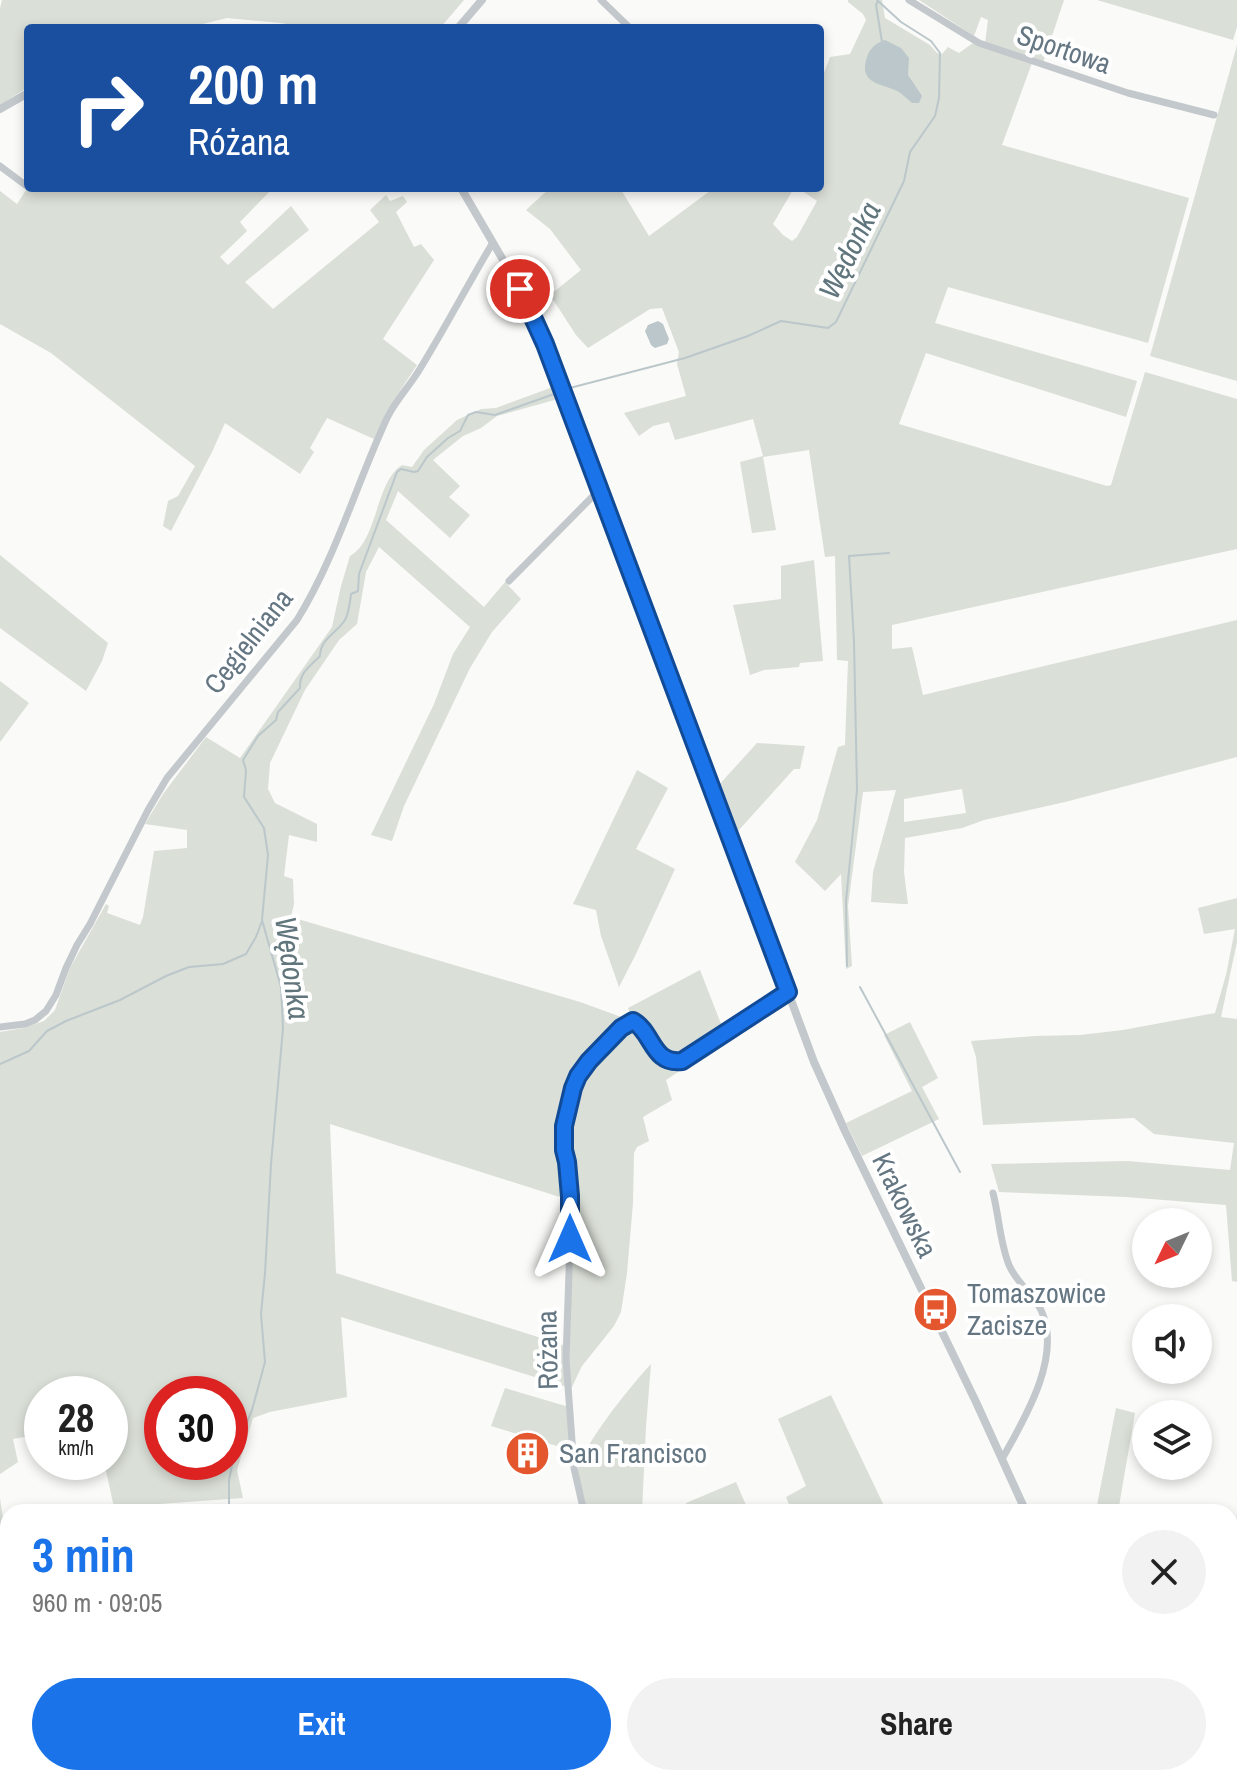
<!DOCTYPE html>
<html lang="en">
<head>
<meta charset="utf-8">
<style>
	:root { --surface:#fff; --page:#f2f2f2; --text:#222; --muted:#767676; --accent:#1a73e8 }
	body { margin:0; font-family:"Archivo Narrow",sans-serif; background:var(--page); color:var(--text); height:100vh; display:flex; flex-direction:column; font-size:30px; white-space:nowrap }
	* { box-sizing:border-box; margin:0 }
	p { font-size:26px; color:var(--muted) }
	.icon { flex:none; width:44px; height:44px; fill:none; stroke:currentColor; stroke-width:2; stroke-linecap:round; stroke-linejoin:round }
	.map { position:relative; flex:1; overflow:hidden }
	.details { position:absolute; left:0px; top:1504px; width:1238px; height:282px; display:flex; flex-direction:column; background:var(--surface); border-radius:24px 24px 0 0; box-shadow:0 4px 12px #0003 }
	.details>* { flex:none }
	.banner { position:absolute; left:24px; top:24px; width:800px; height:168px; border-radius:8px; box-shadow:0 4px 12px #0003; background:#1a4fa0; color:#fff; overflow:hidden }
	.needle { width:52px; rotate:227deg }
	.fabs { position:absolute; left:1132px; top:1208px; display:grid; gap:16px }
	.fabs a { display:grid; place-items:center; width:80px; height:80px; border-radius:50%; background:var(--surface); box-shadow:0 4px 12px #0003; font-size:40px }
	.speed { position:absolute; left:24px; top:1376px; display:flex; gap:16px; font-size:40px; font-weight:700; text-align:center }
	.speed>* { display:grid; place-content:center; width:104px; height:104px; border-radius:50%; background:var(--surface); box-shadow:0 4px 12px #0003; line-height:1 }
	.speed small { font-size:20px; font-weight:400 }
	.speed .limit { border:12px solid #d22; background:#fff; color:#111 }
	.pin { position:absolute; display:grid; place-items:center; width:68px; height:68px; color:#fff; margin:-34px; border:4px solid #fff; border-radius:50%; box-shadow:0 2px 8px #0007 }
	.me { position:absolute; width:88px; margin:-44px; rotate:0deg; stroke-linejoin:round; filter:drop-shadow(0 0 6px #0008) }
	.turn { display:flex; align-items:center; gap:28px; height:168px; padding:0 32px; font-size:36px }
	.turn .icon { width:104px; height:104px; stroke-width:2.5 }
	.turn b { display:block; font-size:56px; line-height:68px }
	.round { display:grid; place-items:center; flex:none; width:84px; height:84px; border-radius:42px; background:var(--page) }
	.head { display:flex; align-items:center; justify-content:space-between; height:136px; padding:0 32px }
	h1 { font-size:48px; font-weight:700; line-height:60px; color:var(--accent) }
	.primary-button { display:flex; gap:16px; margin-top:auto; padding:16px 32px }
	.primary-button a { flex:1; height:92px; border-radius:48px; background:var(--accent); color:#fff; font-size:32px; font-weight:700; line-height:92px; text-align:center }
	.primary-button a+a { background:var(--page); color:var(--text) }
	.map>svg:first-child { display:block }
	.green { fill:#dadfd7; fill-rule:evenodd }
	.water { fill:#bbc7cb }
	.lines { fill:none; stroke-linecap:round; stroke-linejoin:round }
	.stream { stroke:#bbc7cb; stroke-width:2 }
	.minor { stroke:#c3c8cc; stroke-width:7 }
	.tertiary { stroke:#c3c8cc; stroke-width:8 }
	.route-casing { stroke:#114b97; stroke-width:20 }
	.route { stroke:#1a73e8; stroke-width:14 }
	.labels { text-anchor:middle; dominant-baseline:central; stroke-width:8; stroke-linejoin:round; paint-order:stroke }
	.street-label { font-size:28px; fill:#657683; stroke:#fff }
	.poi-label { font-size:28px; fill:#657683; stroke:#fff; text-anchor:start }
	.water-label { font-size:30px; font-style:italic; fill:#60757c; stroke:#fff }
</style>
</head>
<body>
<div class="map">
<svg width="1237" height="1785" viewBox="0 0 1237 1785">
	<rect width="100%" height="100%" fill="#fafaf8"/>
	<path class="green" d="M2,0H464L440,28H306L281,23L227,18L187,28H28V87L0,105V8Z
		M848,0H882L885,18L930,45L937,53L942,54L948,47L959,53L973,43L1032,63L1002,145L1189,198L1148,343L948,287L935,323L1137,381L1126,417L926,353L899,424L1107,486L1111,485L1145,372L1237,399V549L892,625V649L912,647L923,695L1237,620V757L1065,802L984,820L962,828L905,838L904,872L908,904H903L871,902L873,872L896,790L863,792L848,906L852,966L846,969L841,874L825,891L795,862L817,820L838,747L845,745L848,661L837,660L835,556L825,557L809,450L763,457L776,530L752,533L740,462L763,456L753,419L675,440L669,422L653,426L639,436L624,413L686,396L677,364L679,352L662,308L650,309L588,348L576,335L550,295L581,270L550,229L526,210L550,188H620L649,236L714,188H794L773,224L783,235L792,241L797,237L817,201L798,188H820V83L830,57L850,54L866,20L863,14L848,2ZM962,789L966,813L904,822V799Z
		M919,0H1064L1043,63L985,43L988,20L981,17L974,36Z
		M1097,0H1237V27L1233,40Z
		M1237,45V381L1150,356Z
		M28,187V188H273L240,222L247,231L220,257L228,265L291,206L309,230L245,282L273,309L379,222L370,210L386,195L390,201L403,196L407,202L396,212L414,247L421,244L434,260L383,339L417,365L386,412L374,439L327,418L310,448L314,452L300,474L225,423L212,452L171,531L163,526L168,501L178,496L195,466L51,353L0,324V191L17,204Z
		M553,387L558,399L497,416L481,428L463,436L433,460L460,486L449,497L470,515L450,538L398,491L386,520L484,607L505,582L521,599L492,632L470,668L404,806L392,841L371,835L434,704L453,654L470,627L379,547L366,572L357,624L339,640L305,690L270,763L268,789L275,803L317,824V842L289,835L284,876L293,879L294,904L291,917L580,1002L624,1018L631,1016L628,1008L700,970L723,1029L729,1038L666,1080L672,1100L643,1117L649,1141L637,1147L634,1153L633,1203L627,1273L621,1312L614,1326L582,1366L571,1389L568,1344L574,1237V1202L569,1151L563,1142L569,1200L330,1124L336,1273L563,1345L567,1387L341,1317L347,1397L270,1412L253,1418L237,1470L243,1498L159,1504L137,1512H115L104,1462H110V1394H42V1434L13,1439L18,1462L0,1474V1032L23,1028L44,1021L55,1010L70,968L106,904L109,906L107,913L140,925L143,917L154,851L187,848V830L145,824L163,794L206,737L240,758L332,627L341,586L350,556C378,541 375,482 402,465L412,467L424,450L457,420L481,409L496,408ZM162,1394H230V1462H162Z
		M0,555L108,643L102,661L86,691L0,628Z
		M814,560L823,661L800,663L799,667L764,670L750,675L733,605L781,599V566Z
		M0,681L29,703L0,742Z
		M757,743L805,746L800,769H794L738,831L732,826L717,787Z
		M637,770L668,788L636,849L675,869L636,954L619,987L601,936L596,910L573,904Z
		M1237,898V942L1221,1017L1237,1019V1282L1232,1281L1226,1205L1126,1197L999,1192L991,1164L1128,1161L1230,1170L1234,1143L1154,1134L1134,1118L983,1125L976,1057L971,1041L1035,1036L1080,1035L1123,1030L1215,1013L1226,975L1235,929L1204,934L1198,908Z
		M910,1022L938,1078L922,1087L939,1119L862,1156L846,1123L912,1091L884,1035Z
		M651,1364L646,1427L642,1512H586C583,1501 577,1486 577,1475C577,1451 634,1382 651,1364Z
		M505,1388L569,1407L570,1450L491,1426Z
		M831,1395L887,1512H792L786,1497L806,1486L778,1419Z
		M1116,1408L1135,1413L1118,1512L1096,1510Z
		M736,1482L749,1512H686V1503Z
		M0,1498L8,1552V1778H369L372,1785H0Z
		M1230,1608L1237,1610V1785H990V1778H1230Z"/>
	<path class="water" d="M885,40L901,48L909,58L908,75L922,96L919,103H912C907,99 903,94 897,91C881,83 858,84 867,57C870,48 876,43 885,40Z
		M658,321L663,324L669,339L667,344L655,348L651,345L645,331L648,325Z"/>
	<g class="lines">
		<path class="stream" d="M878,1L876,5L882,42
			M566,389L685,358L748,336L781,321L828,328L836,322L904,181L910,152L935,116L939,98L940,53L931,41L901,22L877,0
			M847,966L846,901L857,790L854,641L849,556L889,553
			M860,987L960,1172
			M0,1064L29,1051L47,1031L66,1021L120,1000L166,976L189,967L223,964L246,954L256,937L262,921
			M229,1512V1480L235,1451L252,1410L265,1362L261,1314L265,1273L271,1164L283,1028L281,987L262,920L268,855L264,828L244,797L246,770L243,760L258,736L276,720L278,712L300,688C299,673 310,666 320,656C320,639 336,634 345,620C349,613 350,603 351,594L358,591L359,574L397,472L401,469L414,472L418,471L427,457L448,438L460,431L468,415L476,412L495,415L557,393
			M363,1778L365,1785"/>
		<path class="minor" d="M601,0L630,28
			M909,0L979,43L1128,93L1214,115
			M0,166L28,187
			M509,581L599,490
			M0,1027L25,1024L35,1020L46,1011L56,995L66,968L77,945L90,924L148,810L167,778L297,620C336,557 356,485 387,418C395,401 408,388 418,372C444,330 467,286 492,244
			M993,1193C999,1216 1000,1243 1009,1265C1016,1282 1033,1294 1041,1310C1063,1356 1024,1420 1002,1459
			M584,1512L574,1468L566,1359L571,1215L567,1162L564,1150V1126L573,1088L578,1076L589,1061L621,1028L633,1021C653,1032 653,1065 682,1061L788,992"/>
		<path class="tertiary" d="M458,28L482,0
			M0,109L28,93
			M461,188L520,289L535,319L660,647L814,1062L845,1131L976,1402L1026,1512
			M1230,1595L1237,1596"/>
	</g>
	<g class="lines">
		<defs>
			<path id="route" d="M520,289L545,344L788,992L682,1061C652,1065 653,1032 633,1021L621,1028L589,1061L578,1076L573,1088L564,1126V1150L567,1162L570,1196V1239"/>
		</defs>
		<use href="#route" class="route-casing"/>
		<use href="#route" class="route"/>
	</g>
	<defs>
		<symbol id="bus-disc" viewBox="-11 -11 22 22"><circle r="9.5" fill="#e4572e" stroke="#fff"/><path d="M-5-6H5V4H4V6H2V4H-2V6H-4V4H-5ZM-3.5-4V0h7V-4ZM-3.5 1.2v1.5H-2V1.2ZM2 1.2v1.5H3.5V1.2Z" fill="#fff"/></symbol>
		<symbol id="building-disc" viewBox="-11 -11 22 22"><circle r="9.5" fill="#e4572e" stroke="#fff"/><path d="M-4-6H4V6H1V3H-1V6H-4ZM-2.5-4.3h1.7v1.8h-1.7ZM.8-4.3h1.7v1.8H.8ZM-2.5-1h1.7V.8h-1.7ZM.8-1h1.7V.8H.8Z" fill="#fff"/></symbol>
	</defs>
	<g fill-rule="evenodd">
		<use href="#bus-disc" x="910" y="1284" width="51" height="51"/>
		<use href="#building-disc" x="502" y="1428" width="51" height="51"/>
	</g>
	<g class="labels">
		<g class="street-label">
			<text transform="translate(1064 49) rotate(19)">Sportowa</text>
			<text transform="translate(248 641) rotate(-52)">Cegielniana</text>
			<text transform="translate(905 1205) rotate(64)">Krakowska</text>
			<text transform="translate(547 1350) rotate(-91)">Różana</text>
		</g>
		<g class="poi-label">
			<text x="967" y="1293">Tomaszowice<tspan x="967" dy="32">Zacisze</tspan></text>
			<text x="559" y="1453">San Francisco</text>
		</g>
		<g class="water-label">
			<text transform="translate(849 250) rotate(-64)">Wędonka</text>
			<text transform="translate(293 968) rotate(82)">Wędonka</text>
		</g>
	</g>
</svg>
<div class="fabs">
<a><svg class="needle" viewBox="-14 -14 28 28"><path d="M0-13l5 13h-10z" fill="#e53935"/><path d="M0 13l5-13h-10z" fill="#767676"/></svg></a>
<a><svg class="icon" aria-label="sound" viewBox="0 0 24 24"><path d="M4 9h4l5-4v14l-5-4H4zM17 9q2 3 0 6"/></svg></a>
<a><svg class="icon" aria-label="layers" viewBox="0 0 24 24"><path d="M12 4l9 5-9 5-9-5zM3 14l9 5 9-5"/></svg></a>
</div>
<div class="speed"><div>28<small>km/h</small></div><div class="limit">30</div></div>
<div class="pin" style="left:520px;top:289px;background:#d93025"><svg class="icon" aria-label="arrive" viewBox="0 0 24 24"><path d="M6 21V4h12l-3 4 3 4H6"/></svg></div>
<svg class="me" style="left:570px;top:1239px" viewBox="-20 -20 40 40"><path d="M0-17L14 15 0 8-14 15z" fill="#1a73e8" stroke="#fff" stroke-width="4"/></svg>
<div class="banner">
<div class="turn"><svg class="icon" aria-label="right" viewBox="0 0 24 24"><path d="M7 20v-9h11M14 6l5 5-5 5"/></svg><div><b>200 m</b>Różana</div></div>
</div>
<section class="details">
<div class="head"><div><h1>3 min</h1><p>960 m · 09:05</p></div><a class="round"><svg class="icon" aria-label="close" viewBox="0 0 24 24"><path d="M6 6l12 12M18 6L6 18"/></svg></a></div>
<div class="primary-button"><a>Exit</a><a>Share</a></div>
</section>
</div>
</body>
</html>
